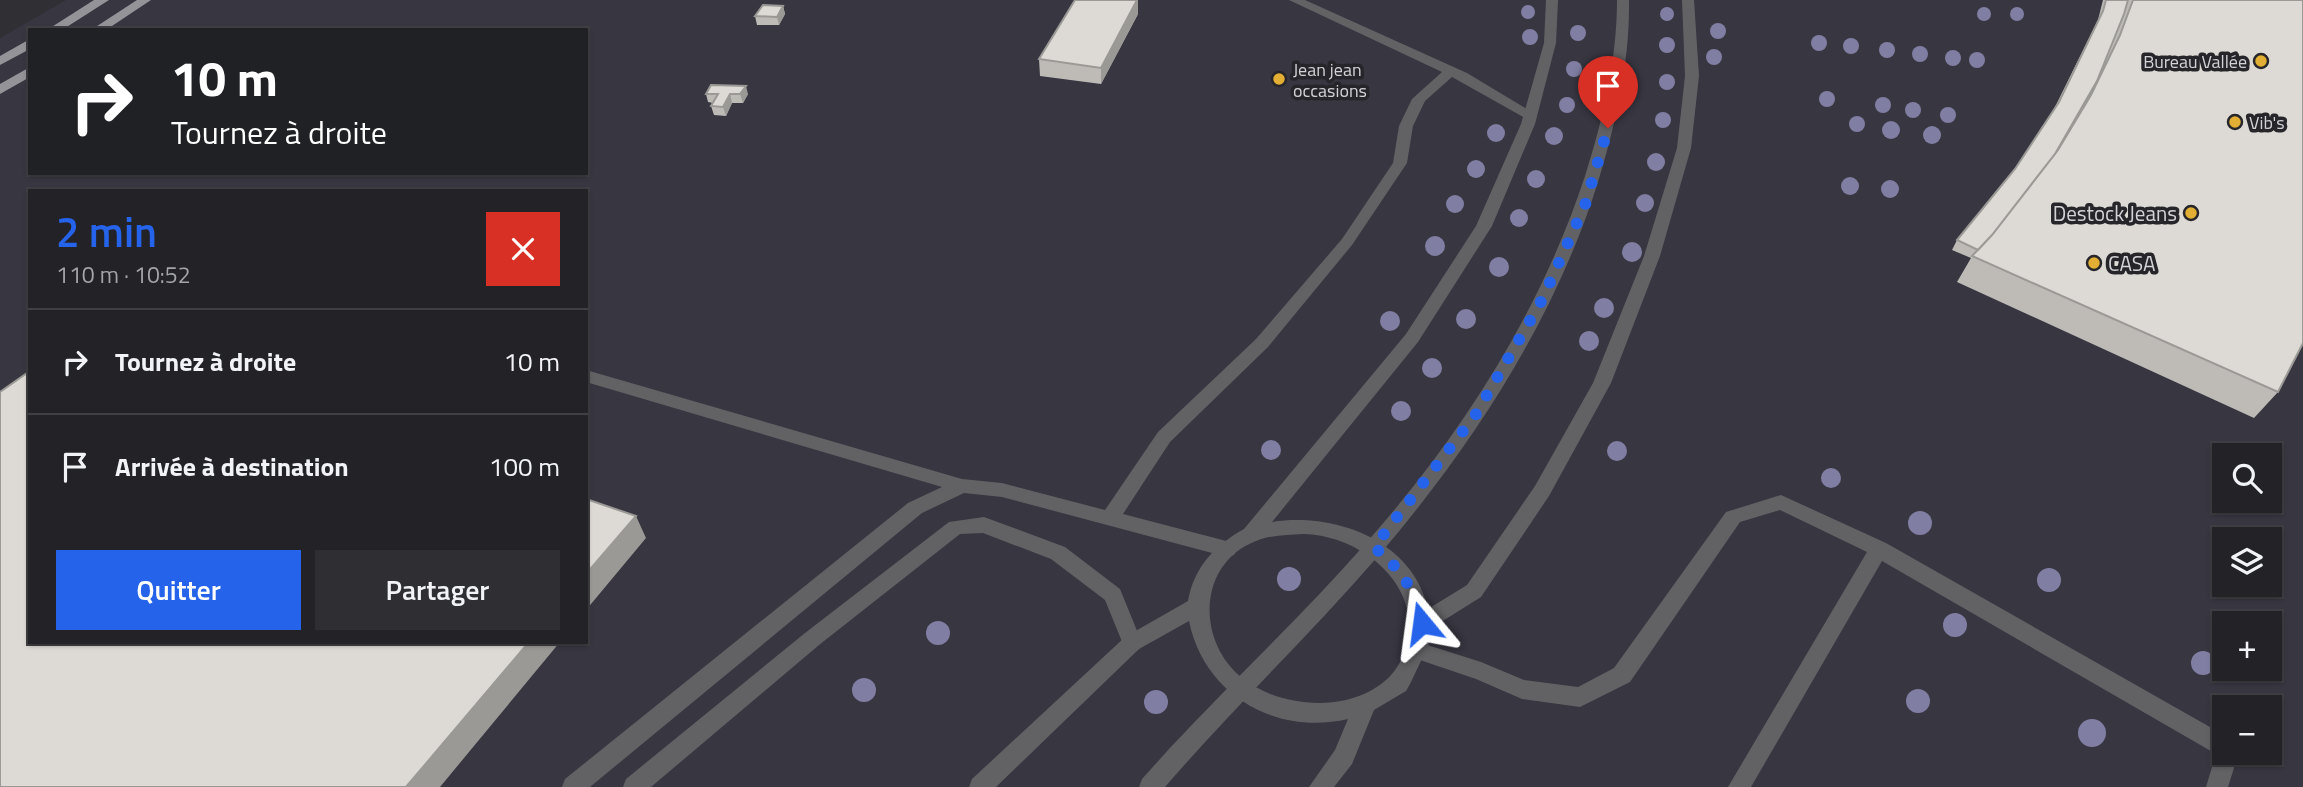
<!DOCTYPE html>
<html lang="fr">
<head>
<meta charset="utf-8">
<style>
	:root { --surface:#232327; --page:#2f2f33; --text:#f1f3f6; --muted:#a3a4a7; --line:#404044; --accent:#2563eb }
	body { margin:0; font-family:"Titillium Web",sans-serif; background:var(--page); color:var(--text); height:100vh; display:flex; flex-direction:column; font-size:26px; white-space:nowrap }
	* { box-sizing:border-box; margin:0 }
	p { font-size:23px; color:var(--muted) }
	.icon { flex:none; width:38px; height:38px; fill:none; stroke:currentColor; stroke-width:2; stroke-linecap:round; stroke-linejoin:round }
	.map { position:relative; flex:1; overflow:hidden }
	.panel { position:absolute; left:28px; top:189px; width:560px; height:455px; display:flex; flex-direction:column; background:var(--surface); border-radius:0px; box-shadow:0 2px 5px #0004,0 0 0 2px var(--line) }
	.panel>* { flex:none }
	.banner { position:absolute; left:28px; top:28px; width:560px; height:147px; border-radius:0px; box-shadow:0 2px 5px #0004,0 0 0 2px var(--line); background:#202124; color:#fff; overflow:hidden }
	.buttons { position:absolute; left:2212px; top:443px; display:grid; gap:14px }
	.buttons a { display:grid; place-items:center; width:70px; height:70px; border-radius:0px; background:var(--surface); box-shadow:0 2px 5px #0004,0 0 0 2px var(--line); font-size:35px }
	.pin { position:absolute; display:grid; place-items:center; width:60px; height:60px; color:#fff; margin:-72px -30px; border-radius:50% 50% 50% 0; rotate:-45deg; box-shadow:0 0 7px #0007 }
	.pin .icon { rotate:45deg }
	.me { position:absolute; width:77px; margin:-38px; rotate:344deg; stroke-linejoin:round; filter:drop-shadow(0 0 5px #0008) }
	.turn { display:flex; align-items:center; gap:24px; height:147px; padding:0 28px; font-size:32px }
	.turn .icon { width:91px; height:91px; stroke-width:2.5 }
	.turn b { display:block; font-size:49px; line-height:60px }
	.round { display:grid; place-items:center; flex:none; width:74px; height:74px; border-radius:0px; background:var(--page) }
	.summary { display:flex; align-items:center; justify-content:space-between; height:119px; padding:0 28px }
	h1 { font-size:42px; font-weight:600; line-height:52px; color:var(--accent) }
	.cta { display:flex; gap:14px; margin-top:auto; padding:14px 28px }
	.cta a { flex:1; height:80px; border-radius:0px; background:var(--accent); color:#fff; font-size:28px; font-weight:600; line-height:80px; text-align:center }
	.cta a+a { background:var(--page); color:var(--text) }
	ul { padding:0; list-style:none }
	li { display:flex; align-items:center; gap:21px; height:105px; padding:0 28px; border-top:2px solid var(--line) }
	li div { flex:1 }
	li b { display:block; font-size:26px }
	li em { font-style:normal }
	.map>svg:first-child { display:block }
	.built { fill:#373641; fill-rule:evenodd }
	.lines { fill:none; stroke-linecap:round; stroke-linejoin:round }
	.service { fill:#626265; fill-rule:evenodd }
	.tertiary { fill:#626265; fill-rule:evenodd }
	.primary { fill:#949498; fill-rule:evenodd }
	.tree { fill:#807fa3 }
	.wall { fill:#bebbb7 }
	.shaded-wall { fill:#9b9995 }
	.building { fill:#dddad5; stroke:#9b9995; stroke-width:2 }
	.route { stroke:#2563eb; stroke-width:12; stroke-dasharray:0 21.6 }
	.poi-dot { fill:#e3ae34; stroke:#26252a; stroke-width:2.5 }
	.labels { text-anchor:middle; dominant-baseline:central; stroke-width:7; stroke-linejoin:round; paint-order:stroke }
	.far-poi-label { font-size:18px; fill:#d3d3d6; stroke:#26252a; text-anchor:start }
	.poi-label { font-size:21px; fill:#d3d3d6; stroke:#26252a; text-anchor:end }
</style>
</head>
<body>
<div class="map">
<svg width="2303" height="787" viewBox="0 0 2303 787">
	<rect width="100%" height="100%" fill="#2f2f34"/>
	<path class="built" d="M66,0H2303V787H0V38ZM30,30H586V173H30ZM30,191H586V642H30ZM2224,455H2270V500H2224ZM2224,539H2270V584H2224ZM2224,623H2270V668H2224ZM2224,707H2270V752H2224Z"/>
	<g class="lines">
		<path class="service" d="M1289,0H1305L1467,73L1537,115L1535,118H1525L1452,77L1425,101L1413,126L1407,163L1352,245L1268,347L1170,442L1123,514L1234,543L1237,549L1234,555L1227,557L1002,497L964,493L922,513L590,787H562L565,779L908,503L942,487L586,382V370L962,479L1002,483L1105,510L1158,432L1256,339L1342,239L1393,163L1399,126L1412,99L1442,72Z
			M1617,0H1629C1630,61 1616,123 1598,182C1555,319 1473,445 1380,554C1311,634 1234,707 1165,787H1139L1142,779L1169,749C1234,679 1304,614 1367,542C1461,435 1540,313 1585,176C1603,120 1617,59 1617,0Z
			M1781,495L1886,543L2224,735V752H2239L2228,787H2206L2216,754L1882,561L1751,787H1728L1867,552L1780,510L1740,522L1630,682L1580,707L1522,699L1476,679L1411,657L1408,651L1411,645L1418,642L1481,662L1524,680L1578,687L1614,668L1726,512Z
			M984,517L1065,547L1120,589L1142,643L1139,649L1132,652L1125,649L1105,600L1051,559L983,533L960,534L819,645L651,787H623L626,779L805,633L949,522Z"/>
		<path class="tertiary" d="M1546,0H1558L1556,43L1535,124L1492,226L1418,342L1272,522C1334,512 1413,540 1428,609L1467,585L1535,486L1593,383L1644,256L1677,148L1685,76L1682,0H1694L1699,76L1691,148L1660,256L1611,383L1549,496L1481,597L1430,629L1429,644L1410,684L1406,691L1374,710L1352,764L1334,787H1309L1335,750L1348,719C1276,736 1204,695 1189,621L1139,649L996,787H969L972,779L1125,637L1188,601C1194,567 1215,545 1244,529L1406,334L1476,226L1521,124L1544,43ZM1303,534C1364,535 1430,591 1403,656C1393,680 1371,694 1346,700C1311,708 1269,700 1241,677C1196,640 1198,563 1256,541C1270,535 1288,535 1303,534Z"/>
		<path class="primary" d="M94,0H109L62,30H47Z
			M137,0H151L106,30H91Z
			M30,39V49L0,65V56Z
			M30,67V77L0,94V84Z"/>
	</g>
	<g class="tree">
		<circle cx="1528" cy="12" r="7"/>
		<circle cx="1667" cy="14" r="7"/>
		<circle cx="1984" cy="14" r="7"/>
		<circle cx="2017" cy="14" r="7"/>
		<circle cx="1718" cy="31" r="8"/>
		<circle cx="1578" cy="33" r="8"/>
		<circle cx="1530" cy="37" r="8"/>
		<circle cx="1819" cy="43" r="8"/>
		<circle cx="1667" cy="45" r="8"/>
		<circle cx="1851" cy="46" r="8"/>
		<circle cx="1887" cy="50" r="8"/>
		<circle cx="1920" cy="54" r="8"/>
		<circle cx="1714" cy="57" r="8"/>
		<circle cx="1953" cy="58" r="8"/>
		<circle cx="1977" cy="60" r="8"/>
		<circle cx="1574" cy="69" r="8"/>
		<circle cx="1667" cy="82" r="8"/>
		<circle cx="1827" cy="99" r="8"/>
		<circle cx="1567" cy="105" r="8"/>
		<circle cx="1883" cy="105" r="8"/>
		<circle cx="1913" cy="110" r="8"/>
		<circle cx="1948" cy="115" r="8"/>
		<circle cx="1663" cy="120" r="8"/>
		<circle cx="1857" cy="124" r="8"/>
		<circle cx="1891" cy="130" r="9"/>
		<circle cx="1496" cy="133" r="9"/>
		<circle cx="1932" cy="135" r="9"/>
		<circle cx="1554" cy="136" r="9"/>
		<circle cx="1656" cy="162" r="9"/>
		<circle cx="1476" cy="169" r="9"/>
		<circle cx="1536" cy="179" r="9"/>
		<circle cx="1850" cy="186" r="9"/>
		<circle cx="1890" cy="189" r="9"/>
		<circle cx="1645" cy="203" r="9"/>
		<circle cx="1455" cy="204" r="9"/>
		<circle cx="1519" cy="218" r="9"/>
		<circle cx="1435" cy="246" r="10"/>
		<circle cx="1632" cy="252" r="10"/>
		<circle cx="1499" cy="267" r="10"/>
		<circle cx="1604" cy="308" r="10"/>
		<circle cx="1466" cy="319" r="10"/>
		<circle cx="1390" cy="321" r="10"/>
		<circle cx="1589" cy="341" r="10"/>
		<circle cx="1432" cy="368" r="10"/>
		<circle cx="1401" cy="411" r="10"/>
		<circle cx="1271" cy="450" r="10"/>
		<circle cx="1617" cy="451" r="10"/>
		<circle cx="1831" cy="478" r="10"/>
		<circle cx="1920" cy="523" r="12"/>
		<circle cx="1289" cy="579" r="12"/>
		<circle cx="2049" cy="580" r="12"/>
		<circle cx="1955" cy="625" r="12"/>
		<circle cx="938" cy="633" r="12"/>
		<circle cx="2203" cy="663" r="12"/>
		<circle cx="864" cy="690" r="12"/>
		<circle cx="1918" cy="701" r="12"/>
		<circle cx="1156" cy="702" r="12"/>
		<circle cx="2092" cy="733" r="14"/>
	</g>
	<path class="wall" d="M2103,0H2303V346L2302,345L2278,392L2254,418L1957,282L1971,258L1952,250L1957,240L2015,169L2054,109L2098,20Z
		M783,6L785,14L779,25H757L755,16Z
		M1138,14L1101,84L1040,76L1039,59Z
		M706,94H748L743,103H732L726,116L714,115L711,106L713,103L708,102Z"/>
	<path class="shaded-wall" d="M1137,0H1138V14L1101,84V68Z
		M783,6L785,14L779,25L777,17Z
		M746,86L748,94L743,103L740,94Z
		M730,94L732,103L726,116L723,107Z
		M636,516L646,538L586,610V574Z
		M529,642H560L440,787H406Z"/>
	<path class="building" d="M1075,0H1137L1101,68L1039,59Z
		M2106,0H2128L2124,14L2097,81L2055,154L1992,235L1978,250L1957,240L2015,169L2059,102L2103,11Z
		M2133,0H2303V343L2278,392L1972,256L1992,235L2058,150L2091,95L2120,35Z
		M763,5L783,6L777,17L755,16Z
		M711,85L746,86L740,94H730L723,107L711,106L718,94H706Z
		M30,371V642H529L406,787H0V392Z
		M586,499L636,516L586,574Z"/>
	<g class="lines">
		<path class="route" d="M1422,623C1412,585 1404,573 1374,547L1476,414L1542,300L1585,205L1608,128"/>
	</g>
	<g class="poi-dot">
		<circle cx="2261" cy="61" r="7"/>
		<circle cx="1279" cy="79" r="7"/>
		<circle cx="2235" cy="122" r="7"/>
		<circle cx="2191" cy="213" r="7"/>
		<circle cx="2094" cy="263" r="7"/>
	</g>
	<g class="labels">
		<g class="far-poi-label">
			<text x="2247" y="61" text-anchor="end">Bureau Vallée</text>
			<text x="1293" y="69">Jean jean<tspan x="1293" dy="21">occasions</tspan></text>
			<text x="2249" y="122">Vib's</text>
		</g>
		<g class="poi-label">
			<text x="2177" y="213">Destock Jeans</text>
			<text x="2108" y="263" text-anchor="start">CASA</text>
		</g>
	</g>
</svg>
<div class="buttons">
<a><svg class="icon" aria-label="search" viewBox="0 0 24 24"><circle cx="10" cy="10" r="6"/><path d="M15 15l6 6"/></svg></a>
<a><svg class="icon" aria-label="layers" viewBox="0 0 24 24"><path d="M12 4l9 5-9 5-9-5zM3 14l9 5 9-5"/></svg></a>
<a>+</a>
<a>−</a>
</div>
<div class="pin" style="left:1608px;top:128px;background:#d93025"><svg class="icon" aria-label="arrive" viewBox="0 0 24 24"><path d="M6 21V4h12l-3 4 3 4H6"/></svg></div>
<svg class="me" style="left:1422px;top:623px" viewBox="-20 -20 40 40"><path d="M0-17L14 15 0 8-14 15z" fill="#2563eb" stroke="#fff" stroke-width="4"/></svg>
<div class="banner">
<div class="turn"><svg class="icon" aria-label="right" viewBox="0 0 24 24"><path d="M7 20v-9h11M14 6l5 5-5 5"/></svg><div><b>10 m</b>Tournez à droite</div></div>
</div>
<section class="panel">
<div class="summary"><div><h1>2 min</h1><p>110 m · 10:52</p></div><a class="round" style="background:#d93025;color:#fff"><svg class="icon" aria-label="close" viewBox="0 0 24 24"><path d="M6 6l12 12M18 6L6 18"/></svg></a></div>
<ul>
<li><svg class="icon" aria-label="right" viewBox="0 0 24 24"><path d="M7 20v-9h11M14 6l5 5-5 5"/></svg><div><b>Tournez à droite</b></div><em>10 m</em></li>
<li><svg class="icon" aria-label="arrive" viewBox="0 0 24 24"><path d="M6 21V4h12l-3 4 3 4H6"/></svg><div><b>Arrivée à destination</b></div><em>100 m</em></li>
</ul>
<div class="cta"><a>Quitter</a><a>Partager</a></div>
</section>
</div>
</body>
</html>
